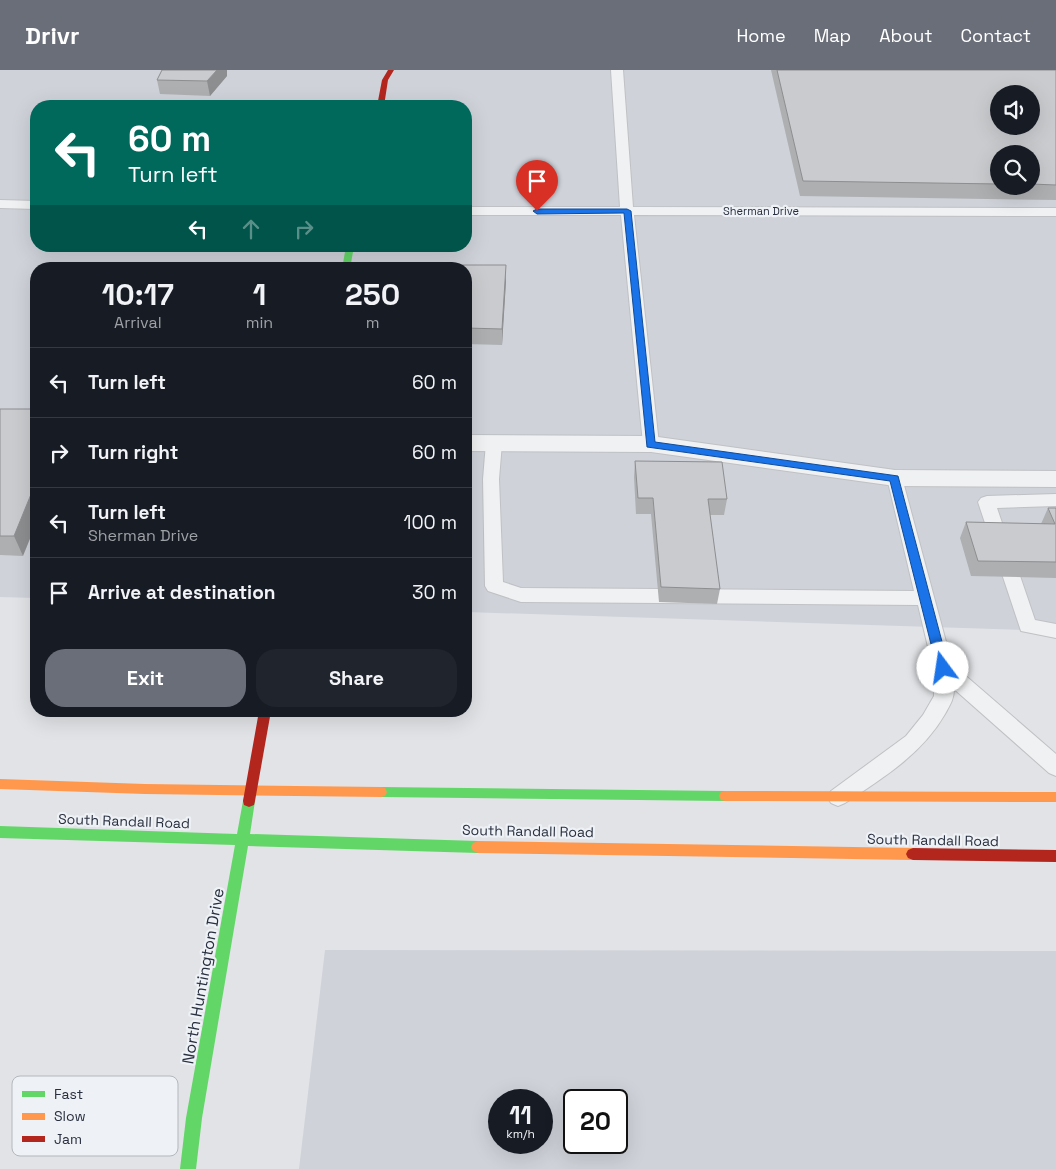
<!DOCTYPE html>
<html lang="en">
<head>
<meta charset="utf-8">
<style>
	:root { --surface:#171b24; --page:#20242c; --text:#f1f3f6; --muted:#9ea1a6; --line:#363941; --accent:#696e79 }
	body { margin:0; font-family:"Space Grotesk",sans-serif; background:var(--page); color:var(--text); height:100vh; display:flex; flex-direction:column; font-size:19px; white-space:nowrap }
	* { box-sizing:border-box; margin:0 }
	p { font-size:16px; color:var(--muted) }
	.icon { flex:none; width:28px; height:28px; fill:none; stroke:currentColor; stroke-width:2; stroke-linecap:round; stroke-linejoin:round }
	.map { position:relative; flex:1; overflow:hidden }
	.side { position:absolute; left:30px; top:192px; width:442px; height:455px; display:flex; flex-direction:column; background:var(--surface); border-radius:20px; box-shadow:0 5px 20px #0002 }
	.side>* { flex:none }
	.hud { position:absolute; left:30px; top:30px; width:442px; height:152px; border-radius:20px; box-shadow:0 5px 20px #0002; background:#00695c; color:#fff; overflow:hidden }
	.tools { position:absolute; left:990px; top:15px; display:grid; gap:10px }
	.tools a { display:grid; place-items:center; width:50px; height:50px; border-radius:50%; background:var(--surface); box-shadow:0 5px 20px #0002; font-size:25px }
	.speed { position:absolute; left:488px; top:1019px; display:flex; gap:10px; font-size:25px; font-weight:700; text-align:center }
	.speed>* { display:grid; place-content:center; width:65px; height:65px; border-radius:50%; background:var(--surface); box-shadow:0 5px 20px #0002; line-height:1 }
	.speed small { font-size:12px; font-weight:400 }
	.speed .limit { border:2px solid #111; border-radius:8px; background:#fff; color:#111 }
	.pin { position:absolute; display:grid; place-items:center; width:42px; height:42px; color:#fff; margin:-51px -21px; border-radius:50% 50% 50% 0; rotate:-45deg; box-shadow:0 0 5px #0007 }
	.pin .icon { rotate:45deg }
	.me { position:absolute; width:55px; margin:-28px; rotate:346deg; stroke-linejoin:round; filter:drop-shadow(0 0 4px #0008) }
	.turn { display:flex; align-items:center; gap:18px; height:105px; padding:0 15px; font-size:22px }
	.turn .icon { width:65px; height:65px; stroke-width:2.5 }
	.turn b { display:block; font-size:35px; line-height:42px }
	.lanes { display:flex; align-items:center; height:48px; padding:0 15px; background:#0003; justify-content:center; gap:25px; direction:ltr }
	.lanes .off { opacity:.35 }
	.eta { display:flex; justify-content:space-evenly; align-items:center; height:85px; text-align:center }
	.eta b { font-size:30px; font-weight:800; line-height:35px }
	.primary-button { display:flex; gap:10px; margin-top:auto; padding:10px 15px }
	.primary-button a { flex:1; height:58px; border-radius:20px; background:var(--accent); color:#fff; font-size:20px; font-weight:800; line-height:58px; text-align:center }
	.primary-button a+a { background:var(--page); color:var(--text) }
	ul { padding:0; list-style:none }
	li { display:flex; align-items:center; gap:15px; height:70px; padding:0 15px; border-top:1px solid var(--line) }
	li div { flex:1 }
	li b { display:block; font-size:19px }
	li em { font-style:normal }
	header { display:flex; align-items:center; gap:30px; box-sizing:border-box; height:70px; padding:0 25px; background:var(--accent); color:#fff }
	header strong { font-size:24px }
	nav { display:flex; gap:28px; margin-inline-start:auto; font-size:18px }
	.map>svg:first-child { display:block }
	.built { fill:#cfd2d9; fill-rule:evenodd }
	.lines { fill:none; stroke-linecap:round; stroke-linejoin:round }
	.lane-casing { stroke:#bfc1c4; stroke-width:2 }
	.street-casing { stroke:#bfc1c4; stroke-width:2 }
	.lane { fill:#f0f1f2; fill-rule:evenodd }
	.street { fill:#f0f1f2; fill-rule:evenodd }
	.fast { fill:#63d668; fill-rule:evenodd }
	.slow { fill:#ff974d; fill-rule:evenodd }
	.jam { fill:#b3261e; fill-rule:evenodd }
	.wall { fill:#adafb1; fill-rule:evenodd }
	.shaded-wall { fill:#8d8e90 }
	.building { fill:#c9cbce; stroke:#8d8e90; fill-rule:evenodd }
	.route { fill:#1a73e8; stroke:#114b97 }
	.labels { text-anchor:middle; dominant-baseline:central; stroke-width:4.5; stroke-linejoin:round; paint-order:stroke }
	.far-street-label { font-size:11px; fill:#282f3e; stroke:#eef1f5 }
	.street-label { font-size:14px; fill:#282f3e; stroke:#eef1f5 }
	.near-street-label { font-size:16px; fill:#282f3e; stroke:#eef1f5 }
	.key { fill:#eef1f5; stroke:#b3b7be; stroke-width:1 }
	.key-label { font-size:14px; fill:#282f3e }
</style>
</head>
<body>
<header>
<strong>Drivr</strong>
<nav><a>Home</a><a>Map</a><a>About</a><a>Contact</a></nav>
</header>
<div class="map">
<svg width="1056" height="1099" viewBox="0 0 1056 1099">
	<rect width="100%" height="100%" fill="#e1e3e6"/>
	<path class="built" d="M0,0H1056V561L466,542V199H36V528L0,527ZM999,24H1031V56H999ZM36,36H466V176H36ZM999,84H1031V116H999Z
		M325,880L1056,881V1099H299ZM499,1030H541V1072H499ZM574,1030H616V1072H574Z"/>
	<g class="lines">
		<defs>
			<path id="lane" d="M611,0H623L633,137L1056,138V146L634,145L659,374L657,378L651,379L645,378L643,374L621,145H466V137H620Z
				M0,130L36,131V139L0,138Z
				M494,368L500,369L502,373L499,409L503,512L521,518L914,521L887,408L889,404L895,402L901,404L952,594L1056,684V706L1049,703L954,619C954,629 950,635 945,644C922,684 883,708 845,733L838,736L831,733L827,727L831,721L906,666L923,645L934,626L933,598L918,535L521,532L488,521L485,516L483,409L486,373L488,369Z
				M1056,424V436L997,438L1035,550L1056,554V568L1021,561L978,432L981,428L987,426Z"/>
			<path id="street" d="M466,365L651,366L895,400L1056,401V417L895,416L651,382L466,381Z"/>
		</defs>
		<use href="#lane" class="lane-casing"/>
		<use href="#street" class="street-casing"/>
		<use href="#lane" class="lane"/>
		<use href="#street" class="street"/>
		<path class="fast" d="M346,176H354L350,199H342Z
			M381,717L725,721L729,722L731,726L729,730L725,731L381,727L377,726L375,722L377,718Z
			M249,725L254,727L255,731L250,764L478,771L483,773L485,777L483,781L478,783L248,776L202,1048L196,1099H180L186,1048L235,775L0,768V756L237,764L243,731L244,727Z"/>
		<path class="slow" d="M0,709L145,714L381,717L385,718L387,722L385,726L381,727L145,724L0,719Z
			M725,721L1056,722V732L725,731L721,730L719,726L721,722Z
			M478,771L913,778L918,780L920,784L918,788L913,790L478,783L473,781L471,777L473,773Z"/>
		<path class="jam" d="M388,0H394L388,10L384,36H377L382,10Z
			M259,641H271L255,731L254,735L249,737L244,735L243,731Z
			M913,778L1056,780V792L913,790L908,788L906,784L908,780Z"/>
	</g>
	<path class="wall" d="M162,0H227V6L210,26L160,24L157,10Z
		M771,0H1056V130L800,126ZM999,84H1031V116H999Z
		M466,199L506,211L502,275L466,274Z
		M0,339L23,486L0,485Z
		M635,391L727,429L724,445H710L720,519L717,534L659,532L651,444H636L634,407Z
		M1048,438H1056V508L971,506L960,468L966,452L1041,454Z"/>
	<path class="shaded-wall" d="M217,0H227V6L210,26L207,11Z
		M506,195V211L502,275V259Z
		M36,412V454L23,486L14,466Z"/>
	<path class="building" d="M162,0H217L207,11L157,10Z
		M777,0H1056V115L1031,114V84H999V114L803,111ZM999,24H1031V56H999Z
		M451,195H506L502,259L466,258V199H451Z
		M0,339H36V412L14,466H0Z
		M635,391L722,392L727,429H708L720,519L661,517L653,428H638Z
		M1048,438H1056V492L978,491L966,452L1055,454Z"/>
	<path class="route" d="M627,139L631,141L655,372L898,406L949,598L947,601H939L937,598L890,411L647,377L624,143L537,144L533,141L537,139Z"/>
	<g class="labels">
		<g class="far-street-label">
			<text x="761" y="141">Sherman Drive</text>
		</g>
		<g class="street-label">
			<text transform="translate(124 751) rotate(2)">South Randall Road</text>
			<text transform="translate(528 761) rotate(1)">South Randall Road</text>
			<text transform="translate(933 770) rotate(1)">South Randall Road</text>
		</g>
		<g class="near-street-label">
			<text transform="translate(203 906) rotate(-80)">North Huntington Drive</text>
		</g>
	</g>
	<rect x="12" y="1006" width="166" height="80" rx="8" class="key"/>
	<rect x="22" y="1021" width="23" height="6" fill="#63d668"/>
	<rect x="22" y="1043" width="23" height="7" fill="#ff974d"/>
	<rect x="22" y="1066" width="23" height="6" fill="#b3261e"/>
	<g class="key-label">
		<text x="54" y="1029">Fast</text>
		<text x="54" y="1051">Slow</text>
		<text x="54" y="1074">Jam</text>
	</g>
</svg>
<div class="tools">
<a><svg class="icon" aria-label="sound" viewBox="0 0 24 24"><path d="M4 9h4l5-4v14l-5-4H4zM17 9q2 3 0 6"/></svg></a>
<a><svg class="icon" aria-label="search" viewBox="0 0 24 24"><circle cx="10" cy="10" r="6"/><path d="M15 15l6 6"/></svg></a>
</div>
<div class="speed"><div>11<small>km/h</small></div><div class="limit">20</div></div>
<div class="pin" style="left:537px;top:141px;background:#d93025"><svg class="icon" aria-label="arrive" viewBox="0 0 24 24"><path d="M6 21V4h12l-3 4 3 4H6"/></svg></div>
<svg class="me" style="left:943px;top:598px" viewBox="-20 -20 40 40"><circle r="19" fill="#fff"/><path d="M0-13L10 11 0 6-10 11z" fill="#1a73e8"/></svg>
<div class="hud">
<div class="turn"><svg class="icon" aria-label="left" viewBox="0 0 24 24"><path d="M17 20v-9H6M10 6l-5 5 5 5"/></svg><div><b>60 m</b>Turn left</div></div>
<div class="lanes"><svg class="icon" aria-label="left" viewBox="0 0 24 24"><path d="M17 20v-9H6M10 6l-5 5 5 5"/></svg><svg class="icon off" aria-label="ahead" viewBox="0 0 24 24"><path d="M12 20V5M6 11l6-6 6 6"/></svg><svg class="icon off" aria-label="right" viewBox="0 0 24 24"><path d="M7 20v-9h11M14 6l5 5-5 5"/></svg></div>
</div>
<section class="side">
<div class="eta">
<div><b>10:17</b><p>Arrival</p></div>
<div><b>1</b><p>min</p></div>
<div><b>250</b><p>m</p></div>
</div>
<ul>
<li><svg class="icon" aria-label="left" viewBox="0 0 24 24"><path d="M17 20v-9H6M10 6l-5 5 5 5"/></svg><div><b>Turn left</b></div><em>60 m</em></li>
<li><svg class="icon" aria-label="right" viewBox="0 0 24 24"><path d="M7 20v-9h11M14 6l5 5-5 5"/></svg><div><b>Turn right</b></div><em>60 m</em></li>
<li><svg class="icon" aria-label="left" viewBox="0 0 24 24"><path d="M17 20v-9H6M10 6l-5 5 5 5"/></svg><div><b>Turn left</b><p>Sherman Drive</p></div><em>100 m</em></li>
<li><svg class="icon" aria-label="arrive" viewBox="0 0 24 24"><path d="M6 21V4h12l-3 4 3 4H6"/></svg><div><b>Arrive at destination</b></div><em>30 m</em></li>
</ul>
<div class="primary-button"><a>Exit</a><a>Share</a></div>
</section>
</div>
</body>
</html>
